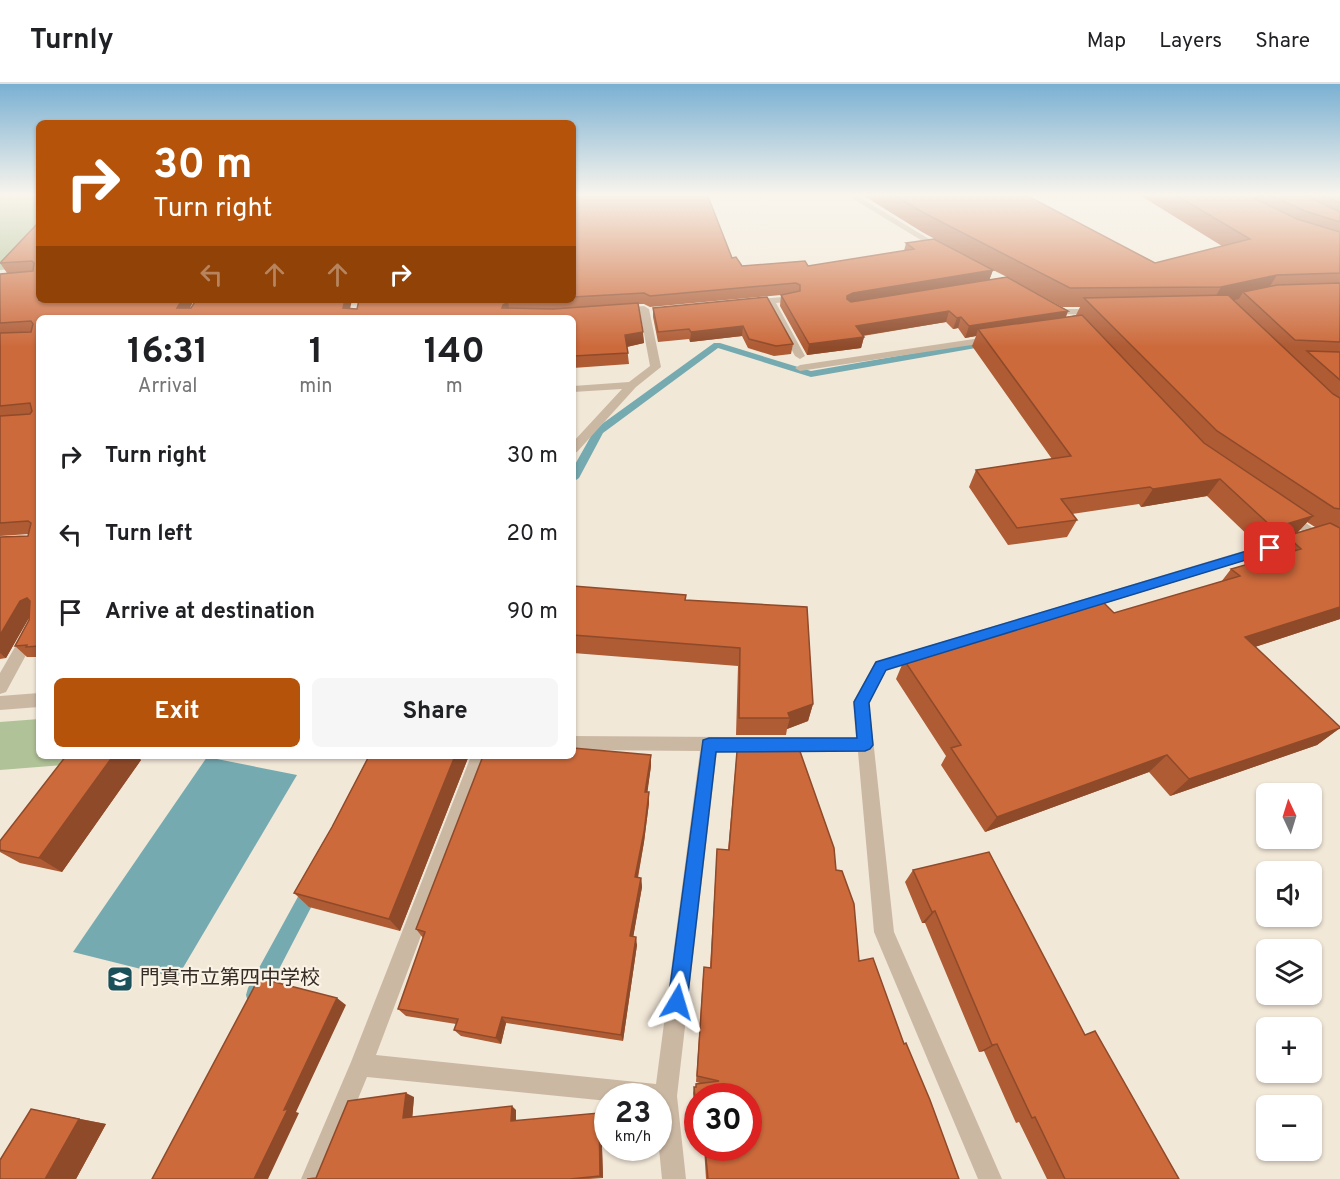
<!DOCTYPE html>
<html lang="en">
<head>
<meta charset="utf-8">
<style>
	:root { --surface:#fff; --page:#f6f6f6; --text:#202124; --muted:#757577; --line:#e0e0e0; --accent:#b45309 }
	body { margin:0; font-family:Overpass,"Noto Sans JP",sans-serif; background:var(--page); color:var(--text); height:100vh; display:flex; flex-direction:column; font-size:22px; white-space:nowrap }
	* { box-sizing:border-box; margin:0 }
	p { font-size:20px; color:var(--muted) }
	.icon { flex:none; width:33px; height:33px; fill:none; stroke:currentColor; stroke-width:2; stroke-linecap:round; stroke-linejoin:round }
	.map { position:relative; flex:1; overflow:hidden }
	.side { position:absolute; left:36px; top:231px; width:540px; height:444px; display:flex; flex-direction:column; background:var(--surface); border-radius:9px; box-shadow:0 2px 4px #0004 }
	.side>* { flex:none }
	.guide { position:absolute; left:36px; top:36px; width:540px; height:183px; border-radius:9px; box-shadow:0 2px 4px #0004; background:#b45309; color:#fff; overflow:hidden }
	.needle { width:39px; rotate:356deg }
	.controls { position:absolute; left:1256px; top:699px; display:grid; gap:12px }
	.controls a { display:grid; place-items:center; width:66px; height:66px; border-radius:9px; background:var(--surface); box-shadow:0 2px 4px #0004; font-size:30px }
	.speed { position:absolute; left:594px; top:999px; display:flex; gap:12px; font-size:30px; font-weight:700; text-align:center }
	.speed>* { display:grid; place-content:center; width:78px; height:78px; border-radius:50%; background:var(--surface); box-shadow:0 2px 4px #0004; line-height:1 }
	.speed small { font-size:15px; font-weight:400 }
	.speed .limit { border:9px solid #d22; background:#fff; color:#111 }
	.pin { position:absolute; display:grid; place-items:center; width:51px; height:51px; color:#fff; margin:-26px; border-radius:12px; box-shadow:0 3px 9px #0006 }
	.me { position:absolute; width:66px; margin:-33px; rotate:7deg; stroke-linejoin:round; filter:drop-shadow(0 0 4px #0008) }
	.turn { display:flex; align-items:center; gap:21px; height:126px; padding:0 18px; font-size:27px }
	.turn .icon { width:78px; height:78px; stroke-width:2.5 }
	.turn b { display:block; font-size:42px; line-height:51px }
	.lanes { display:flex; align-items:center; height:57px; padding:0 18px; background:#0003; justify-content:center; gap:30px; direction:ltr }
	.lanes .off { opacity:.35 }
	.eta { display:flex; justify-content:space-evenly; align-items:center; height:102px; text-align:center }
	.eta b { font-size:36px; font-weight:700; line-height:42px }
	.action { display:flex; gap:12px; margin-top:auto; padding:12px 18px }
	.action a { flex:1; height:69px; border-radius:9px; background:var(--accent); color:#fff; font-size:24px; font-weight:700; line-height:69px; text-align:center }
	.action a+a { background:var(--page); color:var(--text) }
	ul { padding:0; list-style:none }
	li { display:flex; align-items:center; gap:18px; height:78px; padding:0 18px }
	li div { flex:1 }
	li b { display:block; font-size:22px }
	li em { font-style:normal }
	header { display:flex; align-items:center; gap:36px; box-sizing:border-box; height:84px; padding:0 30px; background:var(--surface); border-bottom:2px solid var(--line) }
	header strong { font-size:28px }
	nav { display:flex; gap:33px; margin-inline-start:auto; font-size:21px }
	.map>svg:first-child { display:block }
	.green { fill:#b0c297 }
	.water { fill:#75aab1 }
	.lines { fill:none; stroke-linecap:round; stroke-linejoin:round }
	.stream { fill:#75aab1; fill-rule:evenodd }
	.service { fill:#cbb8a3; fill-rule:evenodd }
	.minor { fill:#cbb8a3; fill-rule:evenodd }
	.wall { fill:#af5b34; fill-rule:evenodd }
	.shaded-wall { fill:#8f4a2a }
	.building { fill:#cc6a3c; stroke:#8f4a2a; stroke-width:1.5 }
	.route { fill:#1a73e8; stroke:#114b97; stroke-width:1.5 }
	.labels { text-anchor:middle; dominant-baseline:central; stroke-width:4.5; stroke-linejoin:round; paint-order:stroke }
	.near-poi-label { font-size:20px; fill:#352c26; stroke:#faf2e4; text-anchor:start }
</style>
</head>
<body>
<header>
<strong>Turnly</strong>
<nav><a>Map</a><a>Layers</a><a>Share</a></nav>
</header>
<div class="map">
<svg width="1340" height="1095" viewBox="0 0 1340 1095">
	<rect width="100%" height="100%" fill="#f2e8d8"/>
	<path class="green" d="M39,110V139L32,145L39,183L0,186V111Z
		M39,635V672H79L76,680L0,686V638Z"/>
	<path class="water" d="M207,673L297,691L177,894L73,868Z"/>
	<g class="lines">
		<path class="stream" d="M990,256L995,259L993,261L811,293L718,264L603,349L579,394L573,398V384L595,345L714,259H720L811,287Z
			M312,795L318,798L321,804L318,810L262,918L255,920L248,918L246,911L248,904L306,798Z"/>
		<path class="service" d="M794,212L797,213V217L776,219L805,272L800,275L795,272L767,220L749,222L744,219L749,216Z"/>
		<path class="minor" d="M845,110H854L946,165L939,167Z
			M644,222L649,225L661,283L636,303L577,368L573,369V358L622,305L573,308V302L629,298L650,282L640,228L620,230L615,227L620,224Z
			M1059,225H1098L1103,228L1098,231L1056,230L1054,228Z
			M994,252L999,255L998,257L800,287L795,284L800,281Z
			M1288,427L1340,462V474L1283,434L1281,431Z
			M1296,451L1303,456L1301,459L886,587L869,618L894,848L1002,1095H978L874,848L858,668L717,667L677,1012L686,1095H662L658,1055V1012H608V1017L367,993L325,1095H301L351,978L471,672H489L376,971L656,1000L700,667L573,666V652L856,654L853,618L875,578Z
			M39,528V547L6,608L0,610V589L34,530Z
			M39,609V623L0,626V612Z"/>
	</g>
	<path class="wall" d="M573,110L732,174L742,182H808L904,167L906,159L977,178L922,148L861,110H1024L1155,179L1222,162L1138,110H1340V535L1255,563L1340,644L1317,661L1170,712L1149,688L985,748L941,681L946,672L896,595L904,576L1114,529L1221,498L1231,485L1271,473L1269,472L1286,452L1258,461L1207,412L1141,423L1139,420L1072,430L1077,436L1067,453L1008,461L969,403L976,386L1052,375L972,262L976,252L965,254L958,244L953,245L946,238L863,252L864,253L861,264L807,271L780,222L781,211L650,223L644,220H638L644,259L627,263L629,280L573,284V234H39V574L36,573H27L15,562L29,536V533L6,574L0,575V453L28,452L29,450L0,452V190L7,189L0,179L39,138V216H194L190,224L357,225L359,216H573ZM993,186L1007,193L989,196ZM1007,193L1062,223H1080L1076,231L1066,233L1068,227ZM1307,438L1315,443L1298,448Z
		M767,213L793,260L791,270L774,272L748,264L742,252L690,258L689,255L658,258L653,233V224Z
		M573,502L686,516L813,620L808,637L787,645L786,651H736L738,582L573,569Z
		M738,655L836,786L859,877L904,960L959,1095H706L704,1064H748L698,1012L697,1059L693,1009L694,1003H696L700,999L696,998L703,892L704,883H710L717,765L728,766Z
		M651,671V682L647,708L649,719L644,758L638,794H641L642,803L633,853L637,861L623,957L506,939L501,960L461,952L454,946L456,940L406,932L398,925L423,854L416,845Z
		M66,672H136L141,676L62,788L20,779L0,768V757Z
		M369,672H467L468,674L400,847L309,823L294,809L332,743Z
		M913,786L1085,951L1179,1095H1047L1019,1038L1016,1039L984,967L979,968L925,839H922L905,798Z
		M414,1013L412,1033L516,1026V1037L601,1032L603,1094L589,1095H307L316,1094Z
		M31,1025L106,1040L76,1095Z"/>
	<path class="shaded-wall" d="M993,186L989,197L845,223L847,212L853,209Z
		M1277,191L1265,210L1243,208L1239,215L1210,222L1221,203Z
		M182,216H194L184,234L177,224Z
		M345,216H352L348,234L343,224Z
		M508,218L510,229L502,224L503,221Z
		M949,227L946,238L853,253L856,242Z
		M1068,227L1063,239L978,245L976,252L965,254L969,242Z
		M961,233L958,244L953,245L957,234Z
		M743,242L742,252L690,258L691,248Z
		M643,248L644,259L626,263L625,251Z
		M864,253L861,264L807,271L809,260Z
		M1220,395L1207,412L1141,423L1153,405Z
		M1313,432L1297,449L1258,461L1273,444Z
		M27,514L38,526L32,529L6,574L0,569V551L20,517Z
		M1340,523V535L1227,572L1245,553Z
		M813,620L808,637L787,645L790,634L788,629Z
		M1340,644L1317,661L1170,712L1189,695Z
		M651,671V682L646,719L645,708Z
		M1167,671L1149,688L985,748L997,733Z
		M113,672H136L141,676L62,788L39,774Z
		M455,672H467L468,674L400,847L389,835Z
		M649,708V719L644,758L636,802L635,793Z
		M641,794L642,803L632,860L630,852Z
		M935,827L925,839H922L932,828Z
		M636,853L637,861L623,957L621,951Z
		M337,914L346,921L296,1028L299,1029L268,1095H254L284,1026Z
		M502,933L506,939L501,960L496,954Z
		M997,960L984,967L979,968L992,961Z
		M406,1009L414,1013L412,1038L403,1034Z
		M512,1022L516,1026V1041L511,1037Z
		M599,1029L601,1032L603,1094L600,1092Z
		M79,1035L106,1040L76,1095H45Z"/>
	<path class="building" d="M573,110H707L732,174L736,173L742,182L805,177L808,182L914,165L906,159L934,155L993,186L853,209L847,212V215L851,218L1007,193L1068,227L969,242L961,233L957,234L949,227L856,242L864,253L809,260L781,211L800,207V201L796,199L650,212L644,209L573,213Z
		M892,110H1024L1155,179L1250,155L1174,110H1245L1297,135L1340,148V189L1277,191L1221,203L1070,204L926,130Z
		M1267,110H1303L1340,128V138L1305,127Z
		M1321,110H1340V119Z
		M39,138V216H182L177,224H191L196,216H345L343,224L357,225L359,216H535L508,218L503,221L502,224L553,225L638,219L643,248L625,251L628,269L573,272V234H39V562L26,563L27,561L15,562L29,536L30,517L27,514L20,517L0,551V453L28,452L31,439L28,437L0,439V332L30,330L32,327L30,319L0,322V249L31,248L33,240L31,237L0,239V190L33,187L34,179L32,177L0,179Z
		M1340,199V258L1295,256L1243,208L1277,201Z
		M1228,211L1333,310L1340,314V425L1334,424L1217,347L1084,214Z
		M767,213L793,260L776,262L749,255L743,242L691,248L689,245L658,248L653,224Z
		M1082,231L1204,359L1313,432L1273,444L1220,395L1153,405L1150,403L1061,415L1077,436L1017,444L976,386L1071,372L978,245Z
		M1307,267L1340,268V296Z
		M1330,439L1340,444V523L1245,553L1340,643V644L1189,695L1167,671L997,733L951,664L961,661L904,576L1103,518L1114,529L1240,492L1231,485L1301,465L1287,452Z
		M573,502L686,511L685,516L807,523L813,620L788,629L790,634H739L740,564L573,551Z
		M738,655L796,656L834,764L836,786L842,787L854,820L859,877L873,874L904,960L906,959L930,1016L959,1095H708L705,1064H748V1012H698V1044L694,1003H696V1000L719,997L697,992L704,883L711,884L717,765L729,766Z
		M573,664L651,671L645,708H649L644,748L635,793L641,794L630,852L636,853L621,951L502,933L496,954L454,946L458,935L398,925L425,848L416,845L483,672H573Z
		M66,672H113L39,774L0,766V757Z
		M369,672H455L389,835L294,809L332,743Z
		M989,768L1085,951L1095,947L1179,1095H1065L1035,1033L1032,1034L997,960L992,961L935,827L932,828L913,786Z
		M259,894L337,914L284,1026L288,1025L254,1095H152Z
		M406,1009L403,1034L512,1022L511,1037L599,1029L600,1092L570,1095H307L316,1094L348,1017Z
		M31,1025L79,1035L45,1095H0V1076Z"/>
	<linearGradient id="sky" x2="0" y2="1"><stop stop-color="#7ab0d2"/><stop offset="0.42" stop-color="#f9f5ed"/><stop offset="1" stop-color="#f9f5ed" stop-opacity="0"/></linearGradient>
	<rect width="1340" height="263" fill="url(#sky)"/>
	<path class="route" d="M1270,460L1276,464L1275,467L886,586L869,619L873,661L870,665L865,667L716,668L687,918L684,925L677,928L670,925L668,918L703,656L709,654H857L854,618L876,578Z"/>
	<defs>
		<symbol id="school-square" viewBox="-11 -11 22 22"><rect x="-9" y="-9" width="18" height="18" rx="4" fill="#195059" stroke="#faf2e4"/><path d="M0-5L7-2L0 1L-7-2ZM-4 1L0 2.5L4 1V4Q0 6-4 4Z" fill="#fff"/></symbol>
	</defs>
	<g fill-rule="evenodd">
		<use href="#school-square" x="105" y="880" width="30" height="30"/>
	</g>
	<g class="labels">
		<g class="near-poi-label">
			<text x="140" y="895">門真市立第四中学校</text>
		</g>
	</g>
</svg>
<div class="controls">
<a><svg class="needle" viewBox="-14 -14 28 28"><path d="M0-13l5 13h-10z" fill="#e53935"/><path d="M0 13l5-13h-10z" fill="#757577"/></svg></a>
<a><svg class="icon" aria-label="sound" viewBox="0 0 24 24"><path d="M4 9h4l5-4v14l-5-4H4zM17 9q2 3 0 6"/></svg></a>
<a><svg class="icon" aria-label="layers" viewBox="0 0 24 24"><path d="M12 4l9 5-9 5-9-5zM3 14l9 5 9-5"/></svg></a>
<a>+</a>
<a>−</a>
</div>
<div class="speed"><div>23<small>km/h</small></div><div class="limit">30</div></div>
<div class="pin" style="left:1270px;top:464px;background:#d93025"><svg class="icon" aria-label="arrive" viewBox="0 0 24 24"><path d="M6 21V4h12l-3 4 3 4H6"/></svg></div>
<svg class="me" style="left:677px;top:918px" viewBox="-20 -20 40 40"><path d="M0-17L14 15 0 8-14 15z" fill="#1a73e8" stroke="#fff" stroke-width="4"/></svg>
<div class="guide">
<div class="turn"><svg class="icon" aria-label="right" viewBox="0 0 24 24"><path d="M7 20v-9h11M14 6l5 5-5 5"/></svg><div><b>30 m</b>Turn right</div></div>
<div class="lanes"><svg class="icon off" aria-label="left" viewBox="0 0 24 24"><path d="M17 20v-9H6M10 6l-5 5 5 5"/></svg><svg class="icon off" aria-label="ahead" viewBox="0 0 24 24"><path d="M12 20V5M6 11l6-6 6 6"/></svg><svg class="icon off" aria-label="ahead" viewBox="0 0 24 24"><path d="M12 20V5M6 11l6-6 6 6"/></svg><svg class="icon" aria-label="right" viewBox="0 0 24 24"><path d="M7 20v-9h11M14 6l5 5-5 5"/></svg></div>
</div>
<section class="side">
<div class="eta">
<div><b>16:31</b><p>Arrival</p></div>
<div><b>1</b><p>min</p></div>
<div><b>140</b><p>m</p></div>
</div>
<ul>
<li><svg class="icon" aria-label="right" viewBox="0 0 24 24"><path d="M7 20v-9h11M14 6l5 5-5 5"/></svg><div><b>Turn right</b></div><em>30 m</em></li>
<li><svg class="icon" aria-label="left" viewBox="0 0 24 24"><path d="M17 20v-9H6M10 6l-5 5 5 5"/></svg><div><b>Turn left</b></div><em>20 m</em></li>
<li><svg class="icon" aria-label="arrive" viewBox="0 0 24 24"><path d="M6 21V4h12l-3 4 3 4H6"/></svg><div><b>Arrive at destination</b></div><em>90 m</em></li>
</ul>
<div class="action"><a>Exit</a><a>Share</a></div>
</section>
</div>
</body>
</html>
